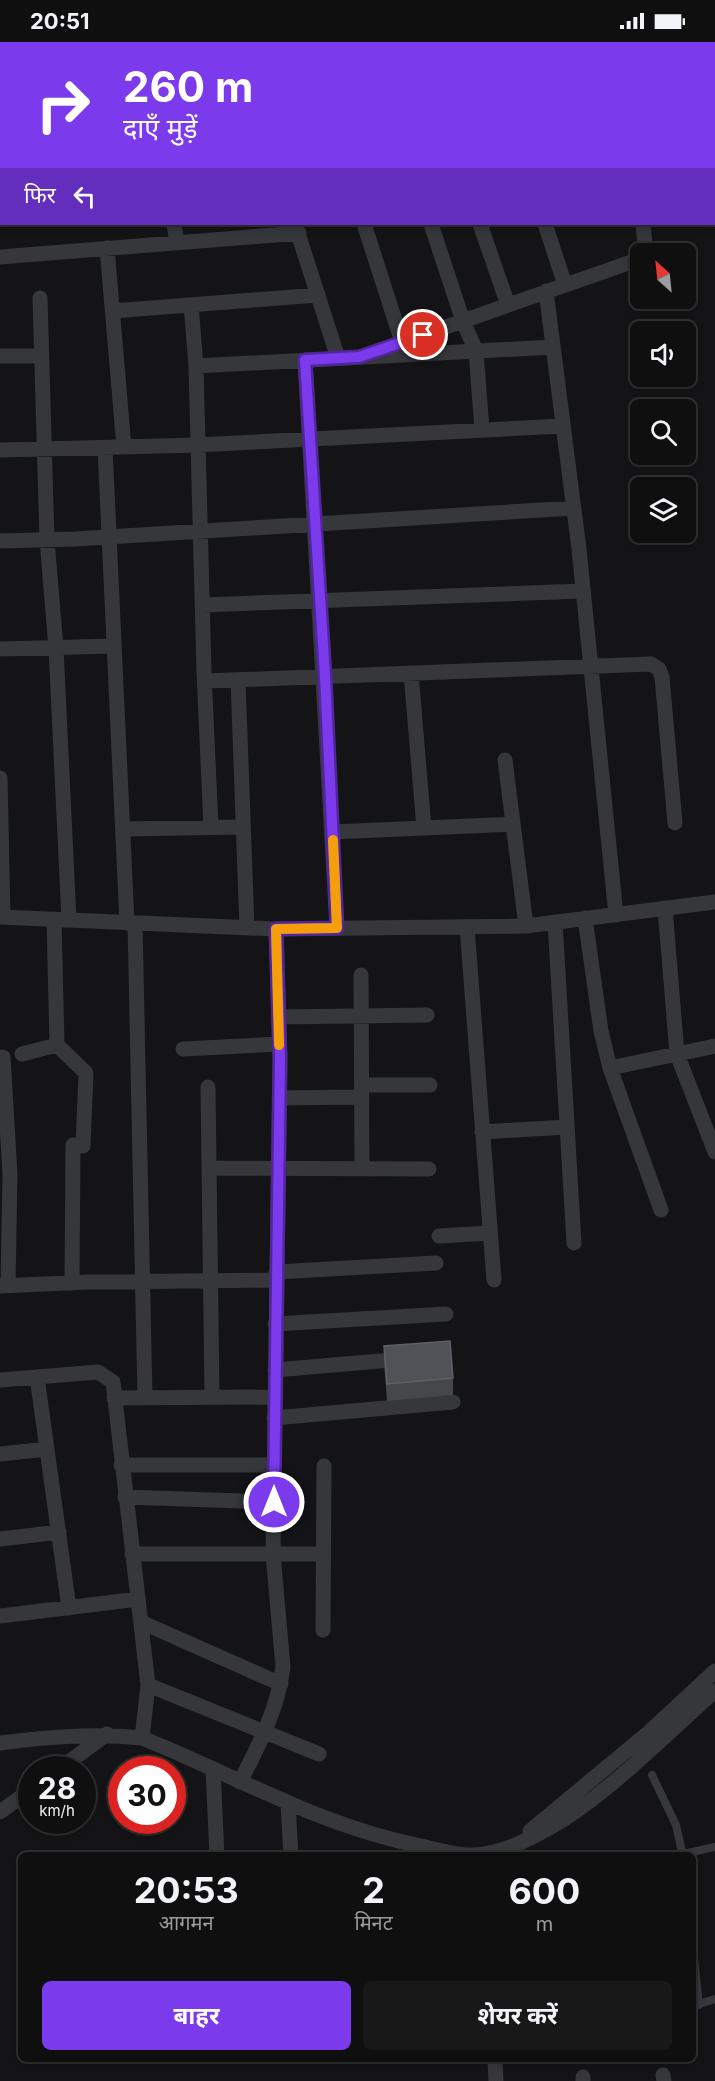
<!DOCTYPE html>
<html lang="hi">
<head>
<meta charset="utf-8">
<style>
	:root { --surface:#0f0f10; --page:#181819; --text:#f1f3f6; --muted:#9b9c9f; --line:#2f2f30; --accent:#7c3aed }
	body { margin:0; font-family:Inter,"Noto Sans Devanagari",sans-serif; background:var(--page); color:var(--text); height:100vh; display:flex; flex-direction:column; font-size:22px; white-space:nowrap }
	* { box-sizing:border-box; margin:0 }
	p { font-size:20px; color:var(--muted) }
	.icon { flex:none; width:33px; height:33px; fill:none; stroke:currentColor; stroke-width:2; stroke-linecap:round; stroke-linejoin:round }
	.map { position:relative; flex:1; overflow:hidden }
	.details { position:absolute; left:18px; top:1810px; width:678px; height:210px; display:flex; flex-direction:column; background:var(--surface); border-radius:9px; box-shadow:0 3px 9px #0003,0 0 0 2px var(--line) }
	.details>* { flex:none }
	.hud { position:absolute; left:0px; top:0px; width:716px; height:183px; box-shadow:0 3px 9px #0003,0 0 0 2px var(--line); background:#7c3aed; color:#fff; overflow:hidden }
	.needle { width:39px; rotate:333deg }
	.fabs { position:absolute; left:630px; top:201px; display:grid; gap:12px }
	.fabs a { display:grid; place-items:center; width:66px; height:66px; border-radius:9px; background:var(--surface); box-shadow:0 3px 9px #0003,0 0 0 2px var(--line); font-size:30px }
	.speed { position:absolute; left:18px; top:1714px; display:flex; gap:12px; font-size:30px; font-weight:700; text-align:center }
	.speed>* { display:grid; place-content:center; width:78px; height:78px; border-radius:50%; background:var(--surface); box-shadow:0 3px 9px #0003,0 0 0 2px var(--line); line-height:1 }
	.speed small { font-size:15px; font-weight:400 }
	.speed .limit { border:9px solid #d22; background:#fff; color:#111 }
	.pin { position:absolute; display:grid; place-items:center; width:51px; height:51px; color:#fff; margin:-26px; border:3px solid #fff; border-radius:50%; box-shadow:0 2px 6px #0007 }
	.me { position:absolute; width:66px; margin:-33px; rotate:0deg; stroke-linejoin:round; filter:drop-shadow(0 0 4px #0008) }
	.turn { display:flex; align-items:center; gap:21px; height:126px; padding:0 24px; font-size:27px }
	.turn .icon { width:78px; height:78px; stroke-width:2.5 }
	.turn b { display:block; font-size:42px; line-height:51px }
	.then { display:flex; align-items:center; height:57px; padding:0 24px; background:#0003; gap:12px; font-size:22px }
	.eta { display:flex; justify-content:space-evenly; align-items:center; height:102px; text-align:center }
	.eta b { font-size:36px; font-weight:700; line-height:42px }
	.button { display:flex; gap:12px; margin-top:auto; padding:12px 24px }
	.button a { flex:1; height:69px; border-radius:9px; background:var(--accent); color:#fff; font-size:24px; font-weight:700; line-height:69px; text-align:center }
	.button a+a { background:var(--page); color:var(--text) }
	.status { display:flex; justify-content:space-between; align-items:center; height:42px; padding:0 30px; background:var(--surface); direction:ltr }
	.status svg { height:16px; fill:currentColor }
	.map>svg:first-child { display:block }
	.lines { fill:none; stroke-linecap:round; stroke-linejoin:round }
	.lane { stroke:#35373b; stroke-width:8 }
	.street { stroke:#35373b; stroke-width:15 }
	.wall { fill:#45474b }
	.building { fill:#505257; stroke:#5d6066; stroke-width:1.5 }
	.route-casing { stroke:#51269a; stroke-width:15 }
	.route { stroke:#7c3aed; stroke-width:10 }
	.slow { stroke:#f59e0b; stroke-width:10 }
</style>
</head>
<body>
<div class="status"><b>20:51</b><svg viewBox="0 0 49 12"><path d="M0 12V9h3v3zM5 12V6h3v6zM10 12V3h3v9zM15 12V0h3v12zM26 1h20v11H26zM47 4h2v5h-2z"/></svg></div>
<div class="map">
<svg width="715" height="2039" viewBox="0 0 715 2039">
	<rect width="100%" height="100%" fill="#141416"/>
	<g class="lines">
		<path class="lane" d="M652,1733L676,1783L683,1814
			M683,1812L715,1805
			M693,1906L699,1963
			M693,1964L715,1957"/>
		<path class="street" d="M53,0L54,2
			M370,0V2
			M419,0V2
			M485,0V2
			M604,0V2
			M292,2L296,0
			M0,10L2,13
			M714,65H715
			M0,69H2
			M174,182L177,201
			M295,182L338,316
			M364,182L402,300
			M431,182L463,279L476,309L482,388
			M480,182L508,263
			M545,182L565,243
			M643,182L646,212
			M107,206L124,405
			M0,215L299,191
			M546,249L579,507L616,873
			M40,256L47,498L56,606L69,878
			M191,263L196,324L204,630L211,785
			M113,269L318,253
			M377,309L640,217
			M0,314H42
			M305,318L337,886
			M196,324L553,305
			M105,406L127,881
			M0,408L198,403L563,384
			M0,499L75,497L574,466
			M202,563L583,549
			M0,607L114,604
			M411,631L424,786
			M238,638L247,886
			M205,639L651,622L659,627L662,635L675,781
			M505,718L526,884
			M0,736L3,875
			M123,787L243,785
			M332,790L513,782
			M665,866L677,1012L715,1110
			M0,875L276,887L526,884L715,860
			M585,876L601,989L610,1026L661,1168
			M54,877L57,1003
			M555,880L574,1201
			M135,881L145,1356
			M467,885L494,1238
			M361,933L362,1126
			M279,975L427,973
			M183,1007L279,1002
			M22,1012L57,1003L86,1031L83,1104
			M3,1015L10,1132L8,1243
			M610,1026L715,1004
			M362,1043H430
			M208,1045L212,1355
			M279,1056L361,1055
			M482,1090L567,1085
			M209,1126L429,1127
			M439,1194L490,1191
			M276,1230L436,1221
			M72,1241L73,1103
			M0,1244L88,1240L276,1238
			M275,1282L446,1272
			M275,1328L403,1317
			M37,1335L69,1566
			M0,1338L98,1330L113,1340L148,1643L142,1696
			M114,1356L275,1355
			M274,1376L453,1360
			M0,1412L47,1407
			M121,1423H274
			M125,1455L274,1460
			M0,1497L59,1490
			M132,1512H323
			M0,1574L138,1557
			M141,1580L281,1642
			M323,1588L324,1424
			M148,1643L319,1712
			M0,1701C47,1695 94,1691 142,1696C237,1734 319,1784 421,1804C436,1807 454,1813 470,1813C497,1814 528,1798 551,1785C606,1754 666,1692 715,1649
			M213,1727L217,1814
			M58,1728L107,1692
			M240,1740C259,1703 278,1667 283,1625L273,1512L280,1017L276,887
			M288,1762L291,1814
			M0,1770L32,1747
			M530,1789L648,1691L715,1629
			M495,2018L496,2039
			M663,2033L664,2039
			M583,2035V2039"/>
	</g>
	<path class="wall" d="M384,1304L453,1336V1353L387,1359L384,1321Z"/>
	<path class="building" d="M450,1299L453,1336L387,1342L384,1304Z"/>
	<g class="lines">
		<defs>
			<path id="route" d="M274,1460L280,1017L276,887L337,886L325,634L305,318L359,315L423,293"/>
		</defs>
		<use href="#route" class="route-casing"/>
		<use href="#route" class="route"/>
		<path class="slow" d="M279,1003L276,887L337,886L333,798"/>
	</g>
</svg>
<div class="fabs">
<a><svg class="needle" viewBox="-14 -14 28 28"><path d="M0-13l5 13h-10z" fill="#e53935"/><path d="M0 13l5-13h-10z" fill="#9b9c9f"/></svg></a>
<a><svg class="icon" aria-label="sound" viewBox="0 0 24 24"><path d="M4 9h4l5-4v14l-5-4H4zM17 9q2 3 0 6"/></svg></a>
<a><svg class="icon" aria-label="search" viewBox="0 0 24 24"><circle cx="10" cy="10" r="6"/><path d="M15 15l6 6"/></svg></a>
<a><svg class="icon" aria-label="layers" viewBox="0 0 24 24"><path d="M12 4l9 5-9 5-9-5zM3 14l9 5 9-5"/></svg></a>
</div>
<div class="speed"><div>28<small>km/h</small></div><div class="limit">30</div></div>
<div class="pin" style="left:423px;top:293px;background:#d93025"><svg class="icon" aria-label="arrive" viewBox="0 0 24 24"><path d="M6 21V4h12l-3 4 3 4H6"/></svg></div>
<svg class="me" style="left:274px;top:1460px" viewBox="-20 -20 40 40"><circle r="17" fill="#7c3aed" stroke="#fff" stroke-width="3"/><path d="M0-11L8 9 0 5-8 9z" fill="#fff"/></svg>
<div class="hud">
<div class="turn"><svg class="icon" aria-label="right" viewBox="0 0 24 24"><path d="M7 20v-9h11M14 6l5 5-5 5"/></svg><div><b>260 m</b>दाएँ मुड़ें</div></div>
<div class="then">फिर<svg class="icon" aria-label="left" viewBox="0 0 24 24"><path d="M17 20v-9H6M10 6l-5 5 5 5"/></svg></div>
</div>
<section class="details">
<div class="eta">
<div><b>20:53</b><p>आगमन</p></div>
<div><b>2</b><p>मिनट</p></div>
<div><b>600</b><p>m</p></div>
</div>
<div class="button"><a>बाहर</a><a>शेयर करें</a></div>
</section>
</div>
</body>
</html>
